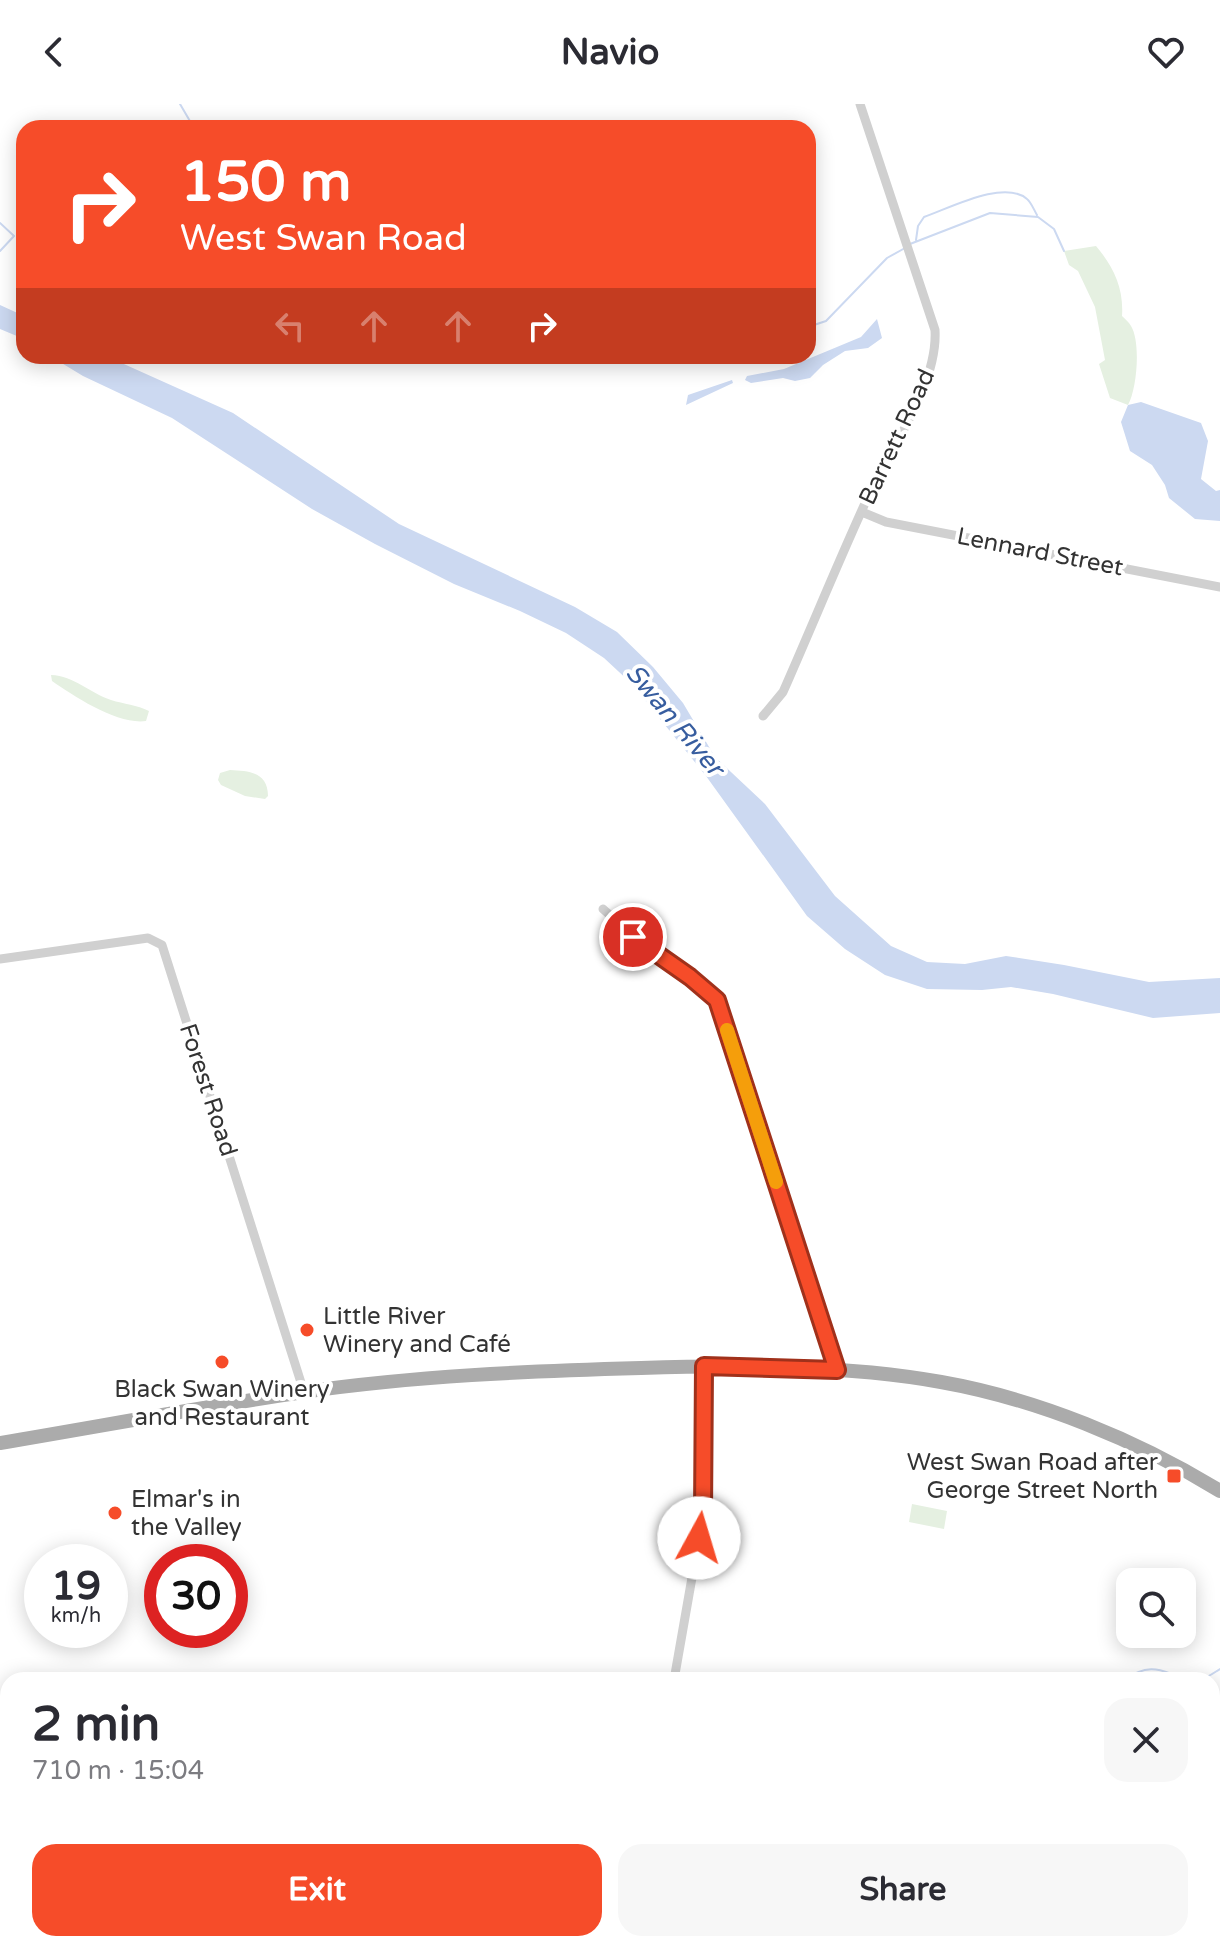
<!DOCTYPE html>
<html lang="en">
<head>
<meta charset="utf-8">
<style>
	:root { --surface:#fff; --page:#f7f7f7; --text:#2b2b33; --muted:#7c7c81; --accent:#f64c29 }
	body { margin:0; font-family:"Varela Round",sans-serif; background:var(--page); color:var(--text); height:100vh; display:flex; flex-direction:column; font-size:30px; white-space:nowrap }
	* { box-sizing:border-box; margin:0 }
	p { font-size:26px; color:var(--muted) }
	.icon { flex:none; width:44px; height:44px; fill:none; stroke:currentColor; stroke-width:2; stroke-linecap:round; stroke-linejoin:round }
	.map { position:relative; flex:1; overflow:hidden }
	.panel { position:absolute; left:0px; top:1568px; width:1220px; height:280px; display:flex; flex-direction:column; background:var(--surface); border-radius:24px 24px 0 0; box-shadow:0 4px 20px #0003 }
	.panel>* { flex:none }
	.hud { position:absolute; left:16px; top:16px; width:800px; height:244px; border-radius:24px; box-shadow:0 4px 20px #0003; background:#f64c29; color:#fff; overflow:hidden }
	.tools { position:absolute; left:1116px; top:1464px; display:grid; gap:16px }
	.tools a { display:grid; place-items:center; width:80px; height:80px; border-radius:16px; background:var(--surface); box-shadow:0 4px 20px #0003; font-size:40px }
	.speed { position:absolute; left:24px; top:1440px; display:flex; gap:16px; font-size:40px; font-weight:700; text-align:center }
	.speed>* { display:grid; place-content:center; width:104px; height:104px; border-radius:50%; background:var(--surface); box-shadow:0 4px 20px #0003; line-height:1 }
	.speed small { font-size:20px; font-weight:400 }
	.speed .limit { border:12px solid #d22; background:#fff; color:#111 }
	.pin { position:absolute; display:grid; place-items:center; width:68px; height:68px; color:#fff; margin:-34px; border:4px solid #fff; border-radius:50%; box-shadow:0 2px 8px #0007 }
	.me { position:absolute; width:88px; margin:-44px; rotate:6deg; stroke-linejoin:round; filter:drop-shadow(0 0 6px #0008) }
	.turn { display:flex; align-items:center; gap:28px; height:168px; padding:0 32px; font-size:36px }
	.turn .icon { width:104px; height:104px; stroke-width:2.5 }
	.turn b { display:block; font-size:56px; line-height:68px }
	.lanes { display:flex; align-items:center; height:76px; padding:0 32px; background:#0003; justify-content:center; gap:40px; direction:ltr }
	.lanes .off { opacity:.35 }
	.round { display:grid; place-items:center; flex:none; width:84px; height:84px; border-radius:24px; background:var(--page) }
	.headline { display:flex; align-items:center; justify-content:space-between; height:136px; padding:0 32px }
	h1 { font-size:48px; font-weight:800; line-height:60px }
	.cta { display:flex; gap:16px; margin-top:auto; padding:16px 32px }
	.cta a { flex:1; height:92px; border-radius:24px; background:var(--accent); color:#fff; font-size:32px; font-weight:800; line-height:92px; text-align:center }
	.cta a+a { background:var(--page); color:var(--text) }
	header { display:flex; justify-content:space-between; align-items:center; height:104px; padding:0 32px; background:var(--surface); font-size:36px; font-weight:800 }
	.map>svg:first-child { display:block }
	.green { fill:#e5f0e1 }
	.water { fill:#ccd9f1 }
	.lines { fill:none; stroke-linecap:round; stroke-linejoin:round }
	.stream { stroke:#ccd9f1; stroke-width:2 }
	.minor { stroke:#d0d0d0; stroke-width:9 }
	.primary { stroke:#ababab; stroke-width:14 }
	.route-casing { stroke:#a0311b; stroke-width:20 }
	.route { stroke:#f64c29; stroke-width:14 }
	.slow { stroke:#f59e0b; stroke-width:14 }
	.poi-dot { fill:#f64c29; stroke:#fff; stroke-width:3 }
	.labels { text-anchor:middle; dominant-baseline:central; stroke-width:8; stroke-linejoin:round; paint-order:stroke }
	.street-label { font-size:24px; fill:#333; stroke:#fff }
	.poi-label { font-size:24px; fill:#333; stroke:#fff; text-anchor:start }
	.water-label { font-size:26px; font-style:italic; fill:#375d9f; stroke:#fff }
</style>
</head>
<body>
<header><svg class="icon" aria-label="back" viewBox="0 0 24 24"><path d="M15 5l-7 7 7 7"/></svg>Navio<svg class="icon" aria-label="heart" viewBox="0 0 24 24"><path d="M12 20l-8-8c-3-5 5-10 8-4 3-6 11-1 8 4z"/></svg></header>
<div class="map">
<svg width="1220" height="1848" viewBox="0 0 1220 1848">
	<rect width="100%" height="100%" fill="#fff"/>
	<path class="green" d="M1096,142C1113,162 1124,184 1122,212C1125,215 1129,218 1131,222C1141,238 1137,285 1128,301L1110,294L1099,260L1105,256L1095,203L1078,167L1069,161L1064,147Z
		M51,571C74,572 90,589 111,596C124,600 137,601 149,607L146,617C118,621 75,593 52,577Z
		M230,666C249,667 268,668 268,692L265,695L245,692L221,681L218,676L220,669Z
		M912,1400L947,1407L944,1425L909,1418Z"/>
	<path class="water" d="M0,201L24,212V235L0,225Z
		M877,215L882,234L868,244L845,247L823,261L810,274L795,277L783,274L751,279L745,276L747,272L784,265L861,233Z
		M50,252H106L233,309L399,420L575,503L617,528L653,563L683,599L715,653L765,700L835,792L891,842L927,858L965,860L1006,852L1064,861L1149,878L1220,874V909L1153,914L1053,890L1011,883L982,886L927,885L885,871L845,845L807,812L706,672L632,580L604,554L566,529L520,507L454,480L375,440L312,405L172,314L83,272Z
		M732,276L733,279L686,301L688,291Z
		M1141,298L1201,319L1208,337L1201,375L1216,387L1220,386V417L1195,415L1169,394L1165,381L1152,361L1130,347L1121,318L1128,301Z"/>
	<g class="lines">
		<path class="stream" d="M180,0L194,24
			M0,119L14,132L0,147
			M916,136L918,122L924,113C950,104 1004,75 1027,95C1031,98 1034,106 1037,111
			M910,140L990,109L1038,113L1054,125L1064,147
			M808,223L826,217L887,154L905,144
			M683,252L689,255L706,252
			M1123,1576C1163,1550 1168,1580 1203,1574C1209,1573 1215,1568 1220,1565
			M778,1840L779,1848"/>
		<path class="minor" d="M862,408L886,418L1220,483
			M763,612L783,588C813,520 841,451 872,384C895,338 938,278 935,226L860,0
			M603,805C639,838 680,864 717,896L837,1266
			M0,855L148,834L162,841L304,1288
			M674,1576L703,1411L704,1262
			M1212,1836L1220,1838
			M1055,1848L1073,1840"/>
		<path class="primary" d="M0,1339C101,1322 202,1303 303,1288C415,1272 528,1267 641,1264C736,1261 847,1261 941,1278C1037,1295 1137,1336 1220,1387"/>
	</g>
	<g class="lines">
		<defs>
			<path id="route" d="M633,833L690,873L717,896L837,1266L704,1262L703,1411L699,1434"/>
		</defs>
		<use href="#route" class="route-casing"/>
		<use href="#route" class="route"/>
		<path class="slow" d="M727,926L776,1078"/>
	</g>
	<g class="poi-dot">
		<circle cx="307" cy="1226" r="8"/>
		<circle cx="222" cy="1258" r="8"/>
		<rect x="1166" y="1364" width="16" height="16" rx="4"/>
		<circle cx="115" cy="1409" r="8"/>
	</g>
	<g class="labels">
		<g class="street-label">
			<text transform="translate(897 333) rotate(-65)">Barrett Road</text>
			<text transform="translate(1040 448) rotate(11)">Lennard Street</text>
			<text transform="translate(208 986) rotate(72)">Forest Road</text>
		</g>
		<g class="poi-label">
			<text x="323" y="1212">Little River<tspan x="323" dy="28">Winery and Café</tspan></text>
			<text x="222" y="1285" text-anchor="middle">Black Swan Winery<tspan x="222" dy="28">and Restaurant</tspan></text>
			<text x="1158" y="1358" text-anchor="end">West Swan Road after<tspan x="1158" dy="28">George Street North</tspan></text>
			<text x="131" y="1395">Elmar's in<tspan x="131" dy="28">the Valley</tspan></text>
		</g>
		<g class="water-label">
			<text transform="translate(675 616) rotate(50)">Swan River</text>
		</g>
	</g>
</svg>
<div class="tools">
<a><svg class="icon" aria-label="search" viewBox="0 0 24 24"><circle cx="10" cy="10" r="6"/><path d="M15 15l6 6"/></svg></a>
</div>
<div class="speed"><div>19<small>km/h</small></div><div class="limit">30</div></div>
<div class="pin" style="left:633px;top:833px;background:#d93025"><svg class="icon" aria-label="arrive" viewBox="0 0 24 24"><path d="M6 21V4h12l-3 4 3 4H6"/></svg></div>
<svg class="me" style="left:699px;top:1434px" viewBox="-20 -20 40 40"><circle r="19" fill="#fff"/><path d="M0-13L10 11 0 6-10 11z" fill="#f64c29"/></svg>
<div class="hud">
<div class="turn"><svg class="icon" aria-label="right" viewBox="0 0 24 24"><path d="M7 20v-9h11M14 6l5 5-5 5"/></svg><div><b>150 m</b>West Swan Road</div></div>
<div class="lanes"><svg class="icon off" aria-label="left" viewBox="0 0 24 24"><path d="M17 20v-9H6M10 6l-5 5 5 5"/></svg><svg class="icon off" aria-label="ahead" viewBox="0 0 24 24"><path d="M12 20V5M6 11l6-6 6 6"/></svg><svg class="icon off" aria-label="ahead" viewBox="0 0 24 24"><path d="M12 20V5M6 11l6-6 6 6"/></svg><svg class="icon" aria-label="right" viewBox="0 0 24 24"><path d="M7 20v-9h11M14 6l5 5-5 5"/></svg></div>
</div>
<section class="panel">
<div class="headline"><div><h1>2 min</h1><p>710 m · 15:04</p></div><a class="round"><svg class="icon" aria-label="close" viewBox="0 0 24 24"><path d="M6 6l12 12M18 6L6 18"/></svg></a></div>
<div class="cta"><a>Exit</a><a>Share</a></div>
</section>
</div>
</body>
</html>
